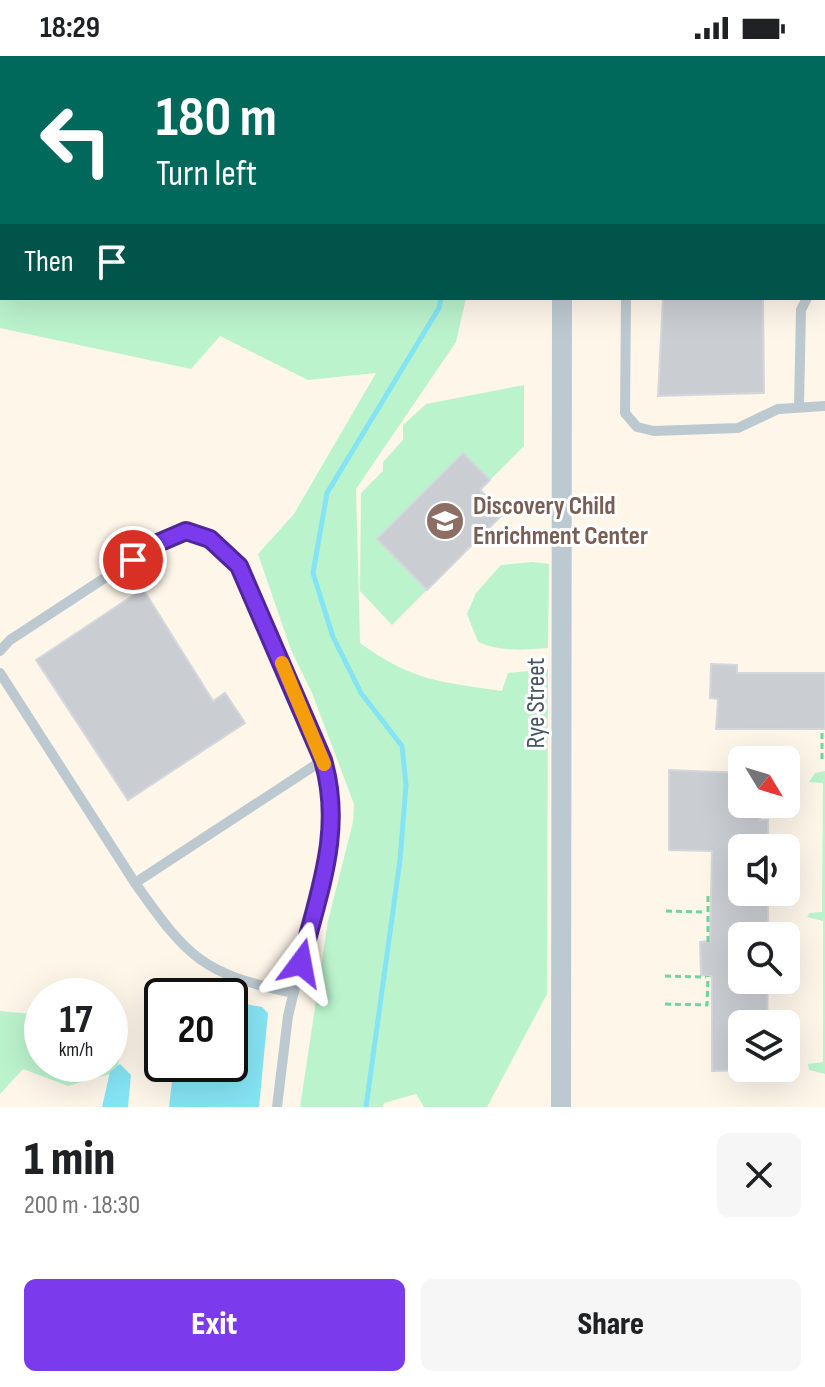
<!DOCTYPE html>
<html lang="en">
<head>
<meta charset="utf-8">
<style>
	:root { --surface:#fff; --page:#f6f6f6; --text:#202124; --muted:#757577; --accent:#7c3aed }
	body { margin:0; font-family:"Sofia Sans Condensed",sans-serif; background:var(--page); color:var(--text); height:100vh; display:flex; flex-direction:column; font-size:30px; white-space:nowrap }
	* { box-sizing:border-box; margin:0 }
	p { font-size:26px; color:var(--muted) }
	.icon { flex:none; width:44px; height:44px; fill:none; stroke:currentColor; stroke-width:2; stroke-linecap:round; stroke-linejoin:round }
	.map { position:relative; height:1051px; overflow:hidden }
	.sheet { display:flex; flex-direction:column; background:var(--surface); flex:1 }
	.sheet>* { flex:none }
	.banner { position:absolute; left:0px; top:0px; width:826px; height:244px; box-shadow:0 8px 32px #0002; background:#00695c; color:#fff; overflow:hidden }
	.needle { width:52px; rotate:128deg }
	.buttons { position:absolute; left:728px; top:690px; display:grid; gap:16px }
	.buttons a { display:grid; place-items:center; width:72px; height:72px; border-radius:12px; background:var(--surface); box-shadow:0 8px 32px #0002; font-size:40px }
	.speed { position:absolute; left:24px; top:922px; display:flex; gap:16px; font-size:40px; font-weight:700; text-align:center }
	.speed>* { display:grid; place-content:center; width:104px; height:104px; border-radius:50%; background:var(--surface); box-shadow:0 8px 32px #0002; line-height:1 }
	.speed small { font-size:20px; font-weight:400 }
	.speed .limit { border:4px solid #111; border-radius:12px; background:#fff; color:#111 }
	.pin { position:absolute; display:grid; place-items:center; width:68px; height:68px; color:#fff; margin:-34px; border:4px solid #fff; border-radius:50%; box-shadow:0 2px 8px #0007 }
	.me { position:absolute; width:88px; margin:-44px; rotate:13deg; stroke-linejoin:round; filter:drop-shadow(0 0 6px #0008) }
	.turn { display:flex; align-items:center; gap:28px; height:168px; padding:0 24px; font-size:36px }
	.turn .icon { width:104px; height:104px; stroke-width:2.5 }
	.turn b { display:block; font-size:56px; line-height:68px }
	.then { display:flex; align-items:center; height:76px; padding:0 24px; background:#0003; gap:16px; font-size:30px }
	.round { display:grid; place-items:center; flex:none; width:84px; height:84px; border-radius:12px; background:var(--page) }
	.headline { display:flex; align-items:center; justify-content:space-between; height:136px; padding:0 24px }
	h1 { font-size:48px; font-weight:800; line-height:60px }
	.cta { display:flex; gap:16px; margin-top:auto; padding:16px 24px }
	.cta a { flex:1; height:92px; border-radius:12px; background:var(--accent); color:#fff; font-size:32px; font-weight:800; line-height:92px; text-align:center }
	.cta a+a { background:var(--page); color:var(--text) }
	.status { display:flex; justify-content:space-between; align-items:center; height:56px; padding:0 40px; background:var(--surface); direction:ltr }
	.status svg { height:22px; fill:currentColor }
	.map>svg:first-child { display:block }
	.commercial { fill:#fef6e9; fill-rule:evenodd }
	.green { fill:#bbf3cd }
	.water { fill:#85e4f4 }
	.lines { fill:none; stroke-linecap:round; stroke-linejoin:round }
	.stream { stroke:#85e4f4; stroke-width:5 }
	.building { fill:#caced3; stroke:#d4d7dc; stroke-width:2 }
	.path { stroke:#70d49d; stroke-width:3; stroke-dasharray:6 4; stroke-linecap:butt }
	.lane { stroke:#bdc9d0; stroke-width:10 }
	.street { stroke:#bdc9d0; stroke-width:20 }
	.route-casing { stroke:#51269a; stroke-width:20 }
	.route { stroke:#7c3aed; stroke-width:14 }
	.slow { stroke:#f59e0b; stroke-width:14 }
	.labels { text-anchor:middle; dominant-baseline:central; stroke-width:6; stroke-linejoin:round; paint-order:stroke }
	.education-label { font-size:26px; font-weight:bold; fill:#785e54; stroke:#fff; text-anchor:start }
	.street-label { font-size:26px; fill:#46555f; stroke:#fff }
</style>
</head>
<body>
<div class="status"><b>18:29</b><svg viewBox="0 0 49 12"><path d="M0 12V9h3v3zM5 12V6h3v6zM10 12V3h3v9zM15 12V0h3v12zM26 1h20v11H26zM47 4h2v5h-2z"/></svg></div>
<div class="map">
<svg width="825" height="1051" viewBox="0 0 825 1051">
	<rect width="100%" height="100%" fill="#f3f0f0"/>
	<path class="commercial" d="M0,0H825V1051H0ZM2,2H824V242H2ZM742,704H786V748H742ZM742,792H786V836H742ZM742,880H786V924H742ZM42,940H110V1008H42ZM162,940H230V1008H162ZM742,968H786V1012H742Z"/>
	<path class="green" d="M0,0H502L2,2V242H466L456,286L356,433L360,587C412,625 441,626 502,635L508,617L548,613L547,938L487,1051H424L416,1038L384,1047L383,1051H300L328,865L353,766L354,748L312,637L291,594L258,498L294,458L376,317L308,324L220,280L191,313L0,272Z
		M524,329V390L490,424L462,397L377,483L427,534L392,569L360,535L361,437L383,415V406L403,384V369L426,348Z
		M532,506L549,508L548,592C523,594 502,596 478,586L467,558L476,537L501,509Z
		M825,715V1018L809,1014L808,1008L823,1006V865L807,861L810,857L822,856L823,727L809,726L815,717Z
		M0,955L42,959V1008H110V985L121,994L117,1016L68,1030L23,1013L0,1038Z"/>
	<path class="water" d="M230,945L262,951L268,957L259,1051H169L174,1008H230Z
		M120,1008L131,1019L128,1051H102L110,1016Z"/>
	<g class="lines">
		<path class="stream" d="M450,0V2
			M366,1051L400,804L406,729L402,690L361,637L333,581L313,517L327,437L439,252L441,242"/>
	</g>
	<path class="building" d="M663,242H763L764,337L658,340Z
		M463,397L490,424L480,434L504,457L427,534L377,483Z
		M143,533L213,645L225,637L245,667L128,744L36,604Z
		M711,608L737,609V617H825V673H716L718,643L710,642Z
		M669,714L742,717V748H760V764H768V792H742V836H768V880H742V924H768L767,968H742V1012L767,1014L712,1015V920L701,919L700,886L710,885L712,795L669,794Z"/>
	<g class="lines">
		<path class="path" d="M247,0L248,2
			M795,1L800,0
			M0,45L2,46
			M822,703V675
			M666,855L706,856
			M708,886V839
			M665,920L706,921
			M665,948L707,949L708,920"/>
		<path class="lane" d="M824,22H825
			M824,234H825
			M626,242L625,357L637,371L654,375L738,372L778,353L825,350
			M799,349L801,254L807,242
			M0,595L10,584L158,487L186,475L198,478L210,483L239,510L323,704
			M0,617L135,827
			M277,1051L288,960L330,787L332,734L323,704L135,827C188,902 202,918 294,937"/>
		<path class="street" d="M562,2V0
			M561,1051L562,242"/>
	</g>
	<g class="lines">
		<defs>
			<path id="route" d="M133,504L158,487L186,475L210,483L239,510L323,704C344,776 318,837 301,907"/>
		</defs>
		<use href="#route" class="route-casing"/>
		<use href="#route" class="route"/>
		<path class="slow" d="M282,607L324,708"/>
	</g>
	<defs>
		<symbol id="school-disc" viewBox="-11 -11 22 22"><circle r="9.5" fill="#8d6e63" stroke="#fff"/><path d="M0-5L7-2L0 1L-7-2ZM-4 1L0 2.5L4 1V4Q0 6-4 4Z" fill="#fff"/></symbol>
	</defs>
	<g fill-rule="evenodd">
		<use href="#school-disc" x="423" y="443" width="44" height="44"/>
	</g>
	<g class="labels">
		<g class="education-label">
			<text x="473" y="450">Discovery Child<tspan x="473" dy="30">Enrichment Center</tspan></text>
		</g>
		<g class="street-label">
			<text transform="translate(536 647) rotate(-90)">Rye Street</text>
		</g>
	</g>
</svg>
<div class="buttons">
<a><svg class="needle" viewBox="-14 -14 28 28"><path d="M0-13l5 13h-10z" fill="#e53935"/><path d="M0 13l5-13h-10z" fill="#757577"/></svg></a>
<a><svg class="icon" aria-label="sound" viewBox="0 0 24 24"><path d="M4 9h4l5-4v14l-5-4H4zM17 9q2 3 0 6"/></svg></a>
<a><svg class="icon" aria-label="search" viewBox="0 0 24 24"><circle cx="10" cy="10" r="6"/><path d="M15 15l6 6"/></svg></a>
<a><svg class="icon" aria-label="layers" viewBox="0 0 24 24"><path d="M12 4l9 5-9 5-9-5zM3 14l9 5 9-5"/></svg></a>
</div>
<div class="speed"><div>17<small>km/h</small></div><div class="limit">20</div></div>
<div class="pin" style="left:133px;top:504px;background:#d93025"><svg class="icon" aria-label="arrive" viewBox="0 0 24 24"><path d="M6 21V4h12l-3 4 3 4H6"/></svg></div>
<svg class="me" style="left:301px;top:907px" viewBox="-20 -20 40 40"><path d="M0-17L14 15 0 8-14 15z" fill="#7c3aed" stroke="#fff" stroke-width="4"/></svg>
<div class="banner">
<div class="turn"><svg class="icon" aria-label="left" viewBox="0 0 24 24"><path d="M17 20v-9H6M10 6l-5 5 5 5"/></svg><div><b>180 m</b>Turn left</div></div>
<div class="then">Then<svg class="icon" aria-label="arrive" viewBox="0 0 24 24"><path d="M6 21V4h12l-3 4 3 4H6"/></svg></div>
</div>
</div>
<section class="sheet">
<div class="headline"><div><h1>1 min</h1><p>200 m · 18:30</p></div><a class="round"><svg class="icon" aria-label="close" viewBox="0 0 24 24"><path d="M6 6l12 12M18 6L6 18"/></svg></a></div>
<div class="cta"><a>Exit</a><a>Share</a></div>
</section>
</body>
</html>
